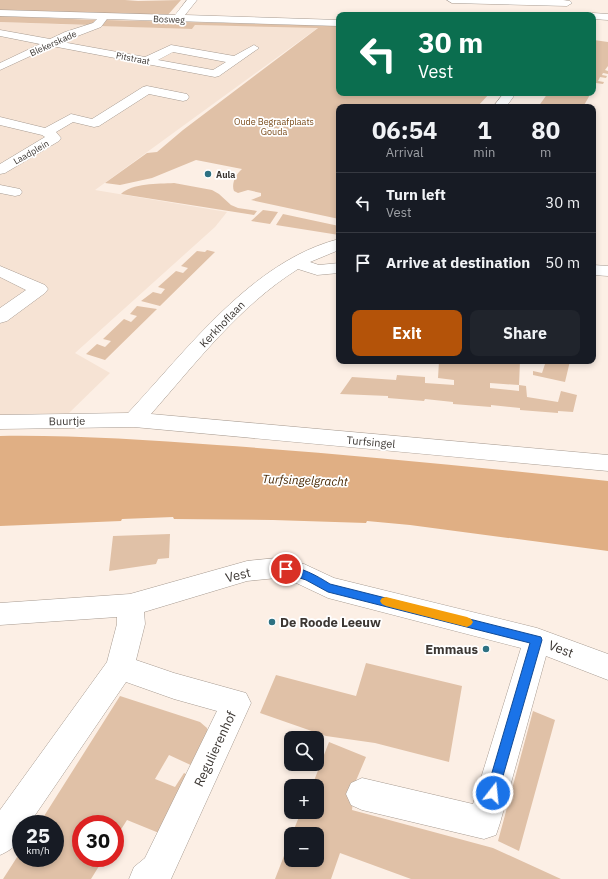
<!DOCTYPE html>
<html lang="en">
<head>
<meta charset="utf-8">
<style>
	:root { --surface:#171b24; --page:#20242c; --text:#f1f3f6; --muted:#9ea1a6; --line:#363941; --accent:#b45309 }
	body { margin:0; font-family:"IBM Plex Sans",sans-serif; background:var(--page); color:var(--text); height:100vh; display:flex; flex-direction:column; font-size:15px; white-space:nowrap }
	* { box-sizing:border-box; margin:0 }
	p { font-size:13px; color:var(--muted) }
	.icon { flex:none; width:22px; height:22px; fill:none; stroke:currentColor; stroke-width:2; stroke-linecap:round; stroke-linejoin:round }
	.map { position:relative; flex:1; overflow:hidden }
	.panel { position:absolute; left:336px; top:104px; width:260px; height:260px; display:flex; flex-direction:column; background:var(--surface); border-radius:8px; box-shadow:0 2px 6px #0003 }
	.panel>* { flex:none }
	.banner { position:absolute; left:336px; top:12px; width:260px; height:84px; border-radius:8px; box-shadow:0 2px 6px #0003; background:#0b6e4f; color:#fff; overflow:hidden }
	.tools { position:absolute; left:284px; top:731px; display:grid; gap:8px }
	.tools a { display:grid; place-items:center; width:40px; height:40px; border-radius:8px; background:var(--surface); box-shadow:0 2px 6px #0003; font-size:20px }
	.speed { position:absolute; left:12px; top:815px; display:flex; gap:8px; font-size:20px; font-weight:700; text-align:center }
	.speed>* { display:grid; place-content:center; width:52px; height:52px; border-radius:50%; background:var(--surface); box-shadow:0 2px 6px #0003; line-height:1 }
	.speed small { font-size:10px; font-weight:400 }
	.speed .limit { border:6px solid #d22; background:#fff; color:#111 }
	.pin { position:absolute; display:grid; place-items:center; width:34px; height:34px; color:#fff; margin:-17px; border:2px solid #fff; border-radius:50%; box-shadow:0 1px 4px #0007 }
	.me { position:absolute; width:44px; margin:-22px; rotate:16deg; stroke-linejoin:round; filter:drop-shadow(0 0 3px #0008) }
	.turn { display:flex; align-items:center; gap:14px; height:84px; padding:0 16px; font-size:18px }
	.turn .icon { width:52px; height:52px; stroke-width:2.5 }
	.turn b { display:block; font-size:28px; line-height:34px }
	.eta { display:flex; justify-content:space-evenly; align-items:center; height:68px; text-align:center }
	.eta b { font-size:24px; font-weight:700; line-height:28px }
	.primary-button { display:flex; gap:8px; margin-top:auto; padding:8px 16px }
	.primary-button a { flex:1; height:46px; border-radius:8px; background:var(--accent); color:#fff; font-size:16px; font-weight:700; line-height:46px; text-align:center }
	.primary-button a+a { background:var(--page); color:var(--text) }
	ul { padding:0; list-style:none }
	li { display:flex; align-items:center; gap:12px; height:60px; padding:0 16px; border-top:1px solid var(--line) }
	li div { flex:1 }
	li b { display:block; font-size:15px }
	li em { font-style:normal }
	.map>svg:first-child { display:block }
	.built { fill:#f6e3d4 }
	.green { fill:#e0c1a7; fill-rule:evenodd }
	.water { fill:#e0af84 }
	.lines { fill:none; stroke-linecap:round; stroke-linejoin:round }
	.minor-casing { stroke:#a79b91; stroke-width:1 }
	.minor { fill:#fff; fill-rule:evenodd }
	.route { fill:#1a73e8; stroke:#114b97 }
	.slow { fill:#f59e0b }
	.poi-dot { fill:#2e7182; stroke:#fff; stroke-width:1.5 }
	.labels { text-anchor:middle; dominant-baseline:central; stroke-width:3.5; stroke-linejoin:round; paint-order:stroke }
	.far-street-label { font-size:9px; fill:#3c3733; stroke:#fff }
	.far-park-label { font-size:9px; fill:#794a19; stroke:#fff }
	.far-poi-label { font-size:9px; font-weight:bold; fill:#3c3733; stroke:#fff; text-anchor:start }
	.street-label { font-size:11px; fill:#3c3733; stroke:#fff }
	.water-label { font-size:12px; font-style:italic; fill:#482804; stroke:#fff }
	.near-street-label { font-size:13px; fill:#3c3733; stroke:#fff }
	.near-poi-label { font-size:13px; font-weight:bold; fill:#3c3733; stroke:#fff; text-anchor:start }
</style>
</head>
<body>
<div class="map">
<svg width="608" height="879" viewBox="0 0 608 879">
	<rect width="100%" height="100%" fill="#fcefe5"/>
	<path class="built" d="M0,22L192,29L195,25L319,27L95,190L227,212L215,227L75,353L110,373L69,413L0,415Z"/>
	<path class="green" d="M0,0H125L138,1L181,0L166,17L0,10Z
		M0,16L96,20L91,25L0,22Z
		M105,20L339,26V93H490L477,107H339V219L251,200L261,196V193L248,190L238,193L234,191C231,184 236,174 242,169L196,160L152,178L120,185L105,183L147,153L157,152L183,130L318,28L195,25L192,29L100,26Z
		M594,40L608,42V66L605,70L608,71V74L603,73L602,75L607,76L606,78L600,77L598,81L604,82L603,84L596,83L593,89Z
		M548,93H591L583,107H538Z
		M174,183L212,190L219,194L231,205L238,208L257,211L254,215L121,194C132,183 158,184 174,183Z
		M263,210L278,212L270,224L251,221Z
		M283,214L339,226V235L276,225Z
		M207,250L215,252L160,306L141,301L153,292L161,294L165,289L158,287L176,271L183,273L188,268L181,266L197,251L205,252Z
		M137,306L157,309L105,360L86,354L97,344L105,347L111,341L103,339L124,319L131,322L137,316L130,314Z
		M439,361H520L519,385L526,386L527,397L558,402L561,391L577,395L573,412L558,411V413L520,410V408L491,405V407L453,404V402L425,399L424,401L388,398V396L340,394L352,377L396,380L397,375L425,377V383L454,385V380L438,378ZM490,383L519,385V391L490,388Z
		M546,361H570L565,382L533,375V371L542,373Z
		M170,534L169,558L158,559L156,564L109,571L113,536Z
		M366,663L462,686L449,762L375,743L326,736L260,713L276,675L356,696Z
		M120,696L200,722L207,728L209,736L195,767L169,755L155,779L175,787L184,773L190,776L159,833L127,820L115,839V824H81V858H104L91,879H3L21,851V858H55V824H39Z
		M533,711L555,720L519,851L498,841Z
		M329,742L366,757L355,783L352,810L493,848L561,879H411L340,853L331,879H275L291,838V860H317V834H292L301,812H317V786H312Z"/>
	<path class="water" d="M0,436C72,435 145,440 217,445C348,454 478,467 608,481V551L410,525L367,521L366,523L273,520L174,519L173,517L122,519L121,521L0,526Z"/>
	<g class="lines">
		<defs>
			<path id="minor" d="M187,0H197L185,15L339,20V26L107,19L101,27L62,42L145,57L171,45L234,56L254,45L259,48L219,76L215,77L52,46L0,70V63L40,44L0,36V30L50,39L65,32L93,23L97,19L0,16V10L175,15ZM173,52L226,62L213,70L158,60Z
				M447,0H563L570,1L572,3L567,6L452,3Z
				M593,13L608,14V20L593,19V15H589Z
				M147,86L187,94L189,97L187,100L183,101L149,94L99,126L94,127L73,122L56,132L61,138L59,141L5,173L0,174V164L45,137L42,135L0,125V117L45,128L71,114L92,119L143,87Z
				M504,93H516L506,107H493Z
				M0,185L20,189L22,192L20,195L15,196L0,193Z
				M339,239V250L310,262L319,265L339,263V273L317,275L298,269C239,306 196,363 151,414L608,455V471L134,427L0,429V415L128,413C187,350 252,261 339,239Z
				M593,265L608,266V276L593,275Z
				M0,266L45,285L48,289L45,293L7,321L0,323V308L26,290L0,277Z
				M277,558L304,564L334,578L537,628L608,654V680L546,656L500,823L496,835L484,839L362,810L351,805L346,794L351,783L362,778L473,804L521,648L328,598L292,581L277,578L247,581L144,612L145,624L136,660L174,673L246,693L251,703L171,879H129L134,867L145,858L217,711L174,699L126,682L29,824H21C21,841 16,848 0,855V810L107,662L117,624V617L0,625V603L130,594L247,561Z"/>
		</defs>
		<use href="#minor" class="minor-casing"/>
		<use href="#minor" class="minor"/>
	</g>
	<path class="route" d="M286,565C302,568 316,575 330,584L541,637L542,640L497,797L493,799L488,797L486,793L530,643L328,592L306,580L282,572L281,569L282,566Z"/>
	<path class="slow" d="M386,597L467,617L471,619L473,622L471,625L467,627L386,606L382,604L380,601L382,598Z"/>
	<g class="poi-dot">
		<circle cx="208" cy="174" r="4"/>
		<circle cx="272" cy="622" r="4"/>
		<circle cx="486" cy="649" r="4"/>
	</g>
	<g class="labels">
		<g class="far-street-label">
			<text transform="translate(169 19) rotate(2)">Bosweg</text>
			<text transform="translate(53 43) rotate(-24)">Blekerskade</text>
			<text transform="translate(133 58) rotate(11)">Pitstraat</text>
			<text transform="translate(31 152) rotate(-30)">Laadplein</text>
		</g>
		<g class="far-park-label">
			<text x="274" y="121">Oude Begraafplaats<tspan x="274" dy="10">Gouda</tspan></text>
		</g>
		<g class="far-poi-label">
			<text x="216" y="174">Aula</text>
		</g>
		<g class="street-label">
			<text transform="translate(222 324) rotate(-46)">Kerkhoflaan</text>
			<text transform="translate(67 421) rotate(-1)">Buurtje</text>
			<text transform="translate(371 442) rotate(5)">Turfsingel</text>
		</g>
		<g class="water-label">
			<text transform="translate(305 480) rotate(2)">Turfsingelgracht</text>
		</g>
		<g class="near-street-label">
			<text transform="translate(238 575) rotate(-14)">Vest</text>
			<text transform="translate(561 649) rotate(21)">Vest</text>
			<text transform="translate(215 749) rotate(-65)">Regulierenhof</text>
		</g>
		<g class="near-poi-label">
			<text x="280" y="622">De Roode Leeuw</text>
			<text x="478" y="649" text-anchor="end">Emmaus</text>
		</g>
	</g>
</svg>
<div class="tools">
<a><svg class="icon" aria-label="search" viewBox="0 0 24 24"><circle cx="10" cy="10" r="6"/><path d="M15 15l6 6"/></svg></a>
<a>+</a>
<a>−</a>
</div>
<div class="speed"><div>25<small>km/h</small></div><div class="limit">30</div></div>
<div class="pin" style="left:286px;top:569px;background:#d93025"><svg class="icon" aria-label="arrive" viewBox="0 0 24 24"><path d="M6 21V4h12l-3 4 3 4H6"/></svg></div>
<svg class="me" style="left:493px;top:793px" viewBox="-20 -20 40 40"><circle r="17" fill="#1a73e8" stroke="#fff" stroke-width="3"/><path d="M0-11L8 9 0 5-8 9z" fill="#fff"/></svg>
<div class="banner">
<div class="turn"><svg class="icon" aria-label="left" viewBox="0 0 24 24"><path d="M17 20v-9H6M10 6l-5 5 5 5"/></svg><div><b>30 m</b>Vest</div></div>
</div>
<section class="panel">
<div class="eta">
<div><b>06:54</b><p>Arrival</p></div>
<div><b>1</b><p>min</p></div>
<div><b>80</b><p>m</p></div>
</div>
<ul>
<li><svg class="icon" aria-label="left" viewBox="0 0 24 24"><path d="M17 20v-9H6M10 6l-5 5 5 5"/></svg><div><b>Turn left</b><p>Vest</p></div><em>30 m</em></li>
<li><svg class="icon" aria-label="arrive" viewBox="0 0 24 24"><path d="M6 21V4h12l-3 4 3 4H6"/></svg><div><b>Arrive at destination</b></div><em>50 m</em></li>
</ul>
<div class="primary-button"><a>Exit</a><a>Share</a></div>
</section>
</div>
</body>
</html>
